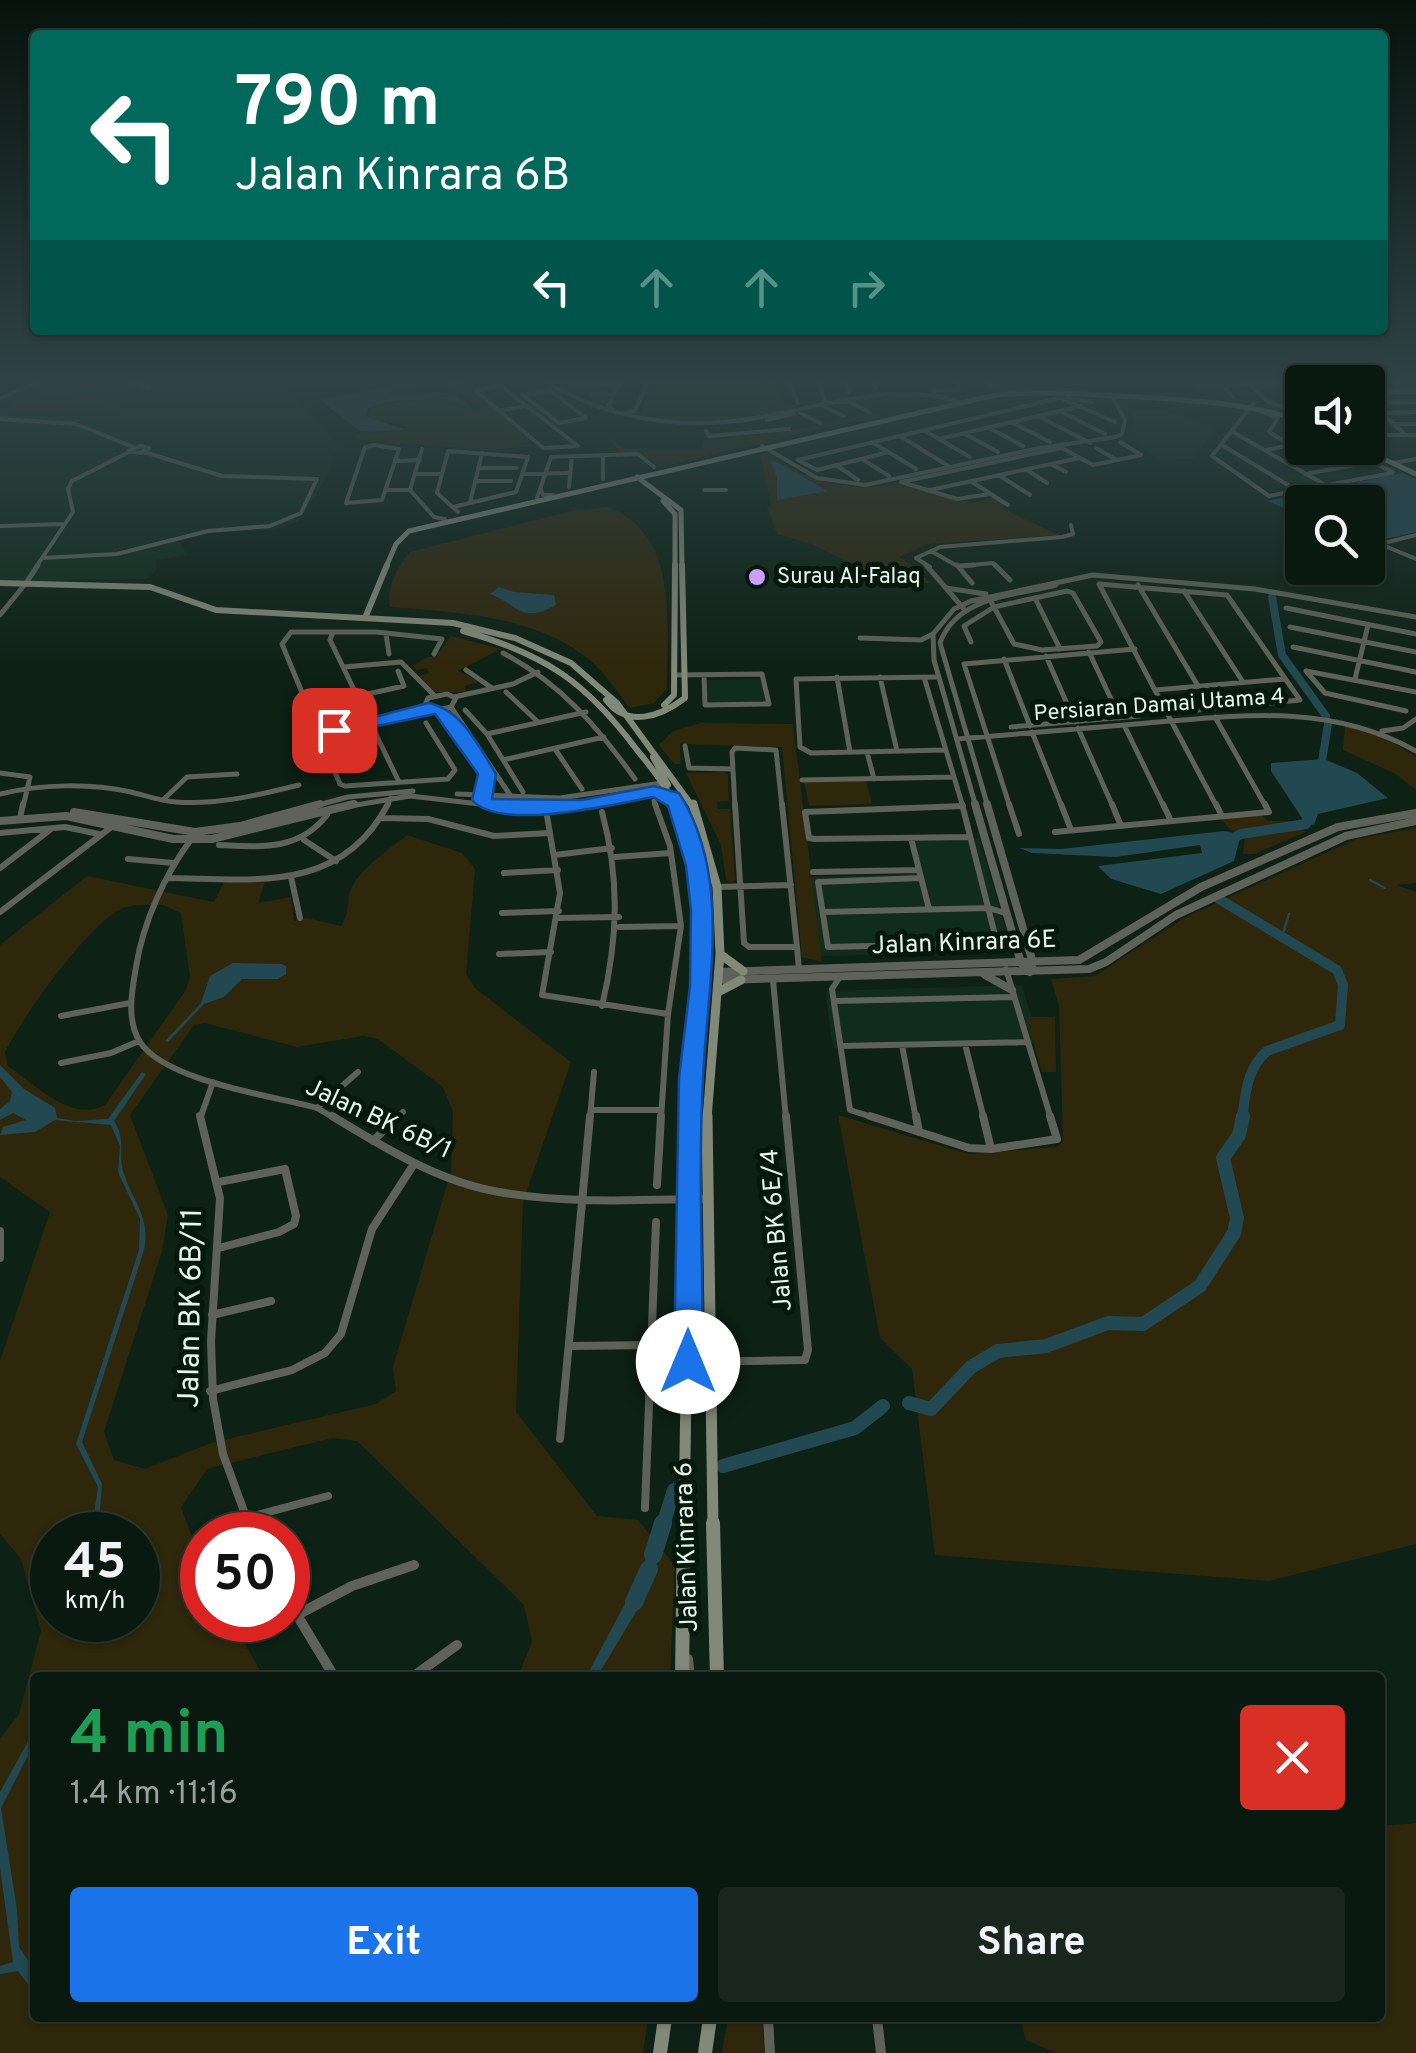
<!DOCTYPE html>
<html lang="en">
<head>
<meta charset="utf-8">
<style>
	:root { --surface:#0a1910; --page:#18261e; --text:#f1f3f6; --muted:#99a09f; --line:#2a3830; --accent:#1a73e8 }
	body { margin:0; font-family:Overpass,sans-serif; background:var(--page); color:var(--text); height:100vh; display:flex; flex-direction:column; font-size:38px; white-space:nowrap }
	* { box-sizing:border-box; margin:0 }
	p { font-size:32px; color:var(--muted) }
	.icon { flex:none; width:55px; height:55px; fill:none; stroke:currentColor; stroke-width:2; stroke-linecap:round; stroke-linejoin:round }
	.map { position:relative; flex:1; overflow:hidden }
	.drawer { position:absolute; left:30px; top:1672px; width:1355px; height:350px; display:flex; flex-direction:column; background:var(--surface); border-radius:10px; box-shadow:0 2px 8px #0004,0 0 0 2px var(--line) }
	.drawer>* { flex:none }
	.banner { position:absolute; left:30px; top:30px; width:1358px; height:305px; border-radius:10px; box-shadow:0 2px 8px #0004,0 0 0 2px var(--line); background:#00695c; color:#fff; overflow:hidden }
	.controls { position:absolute; left:1285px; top:365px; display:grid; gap:20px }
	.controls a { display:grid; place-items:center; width:100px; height:100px; border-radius:10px; background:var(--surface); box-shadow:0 2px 8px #0004,0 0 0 2px var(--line); font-size:50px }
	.speed { position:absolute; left:30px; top:1512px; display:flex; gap:20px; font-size:50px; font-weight:700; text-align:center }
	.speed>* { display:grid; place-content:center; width:130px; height:130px; border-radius:50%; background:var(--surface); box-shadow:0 2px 8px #0004,0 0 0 2px var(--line); line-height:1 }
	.speed small { font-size:25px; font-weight:400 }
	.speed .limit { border:15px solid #d22; background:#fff; color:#111 }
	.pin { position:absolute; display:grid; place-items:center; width:85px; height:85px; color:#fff; margin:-42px; border-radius:20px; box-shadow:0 5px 15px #0006 }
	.me { position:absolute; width:110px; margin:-55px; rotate:0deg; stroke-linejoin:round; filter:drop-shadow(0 0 8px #0008) }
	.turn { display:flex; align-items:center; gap:35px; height:210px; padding:0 40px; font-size:45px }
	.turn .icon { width:130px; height:130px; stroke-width:2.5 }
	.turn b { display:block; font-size:70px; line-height:85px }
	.lanes { display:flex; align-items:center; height:95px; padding:0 40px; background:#0003; justify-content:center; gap:50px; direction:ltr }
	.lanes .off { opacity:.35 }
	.round { display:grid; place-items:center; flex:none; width:105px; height:105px; border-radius:10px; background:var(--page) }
	.headline { display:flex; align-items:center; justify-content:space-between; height:170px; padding:0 40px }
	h1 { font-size:60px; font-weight:700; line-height:75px; color:#1e9e55 }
	.cta { display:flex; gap:20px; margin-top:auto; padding:20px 40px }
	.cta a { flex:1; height:115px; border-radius:10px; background:var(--accent); color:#fff; font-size:40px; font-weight:700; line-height:115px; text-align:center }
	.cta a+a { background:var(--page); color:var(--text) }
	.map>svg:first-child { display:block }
	.built { fill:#102c1c }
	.green { fill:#2f270c; fill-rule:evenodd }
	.water { fill:#224851 }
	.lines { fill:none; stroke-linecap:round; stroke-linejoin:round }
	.stream { stroke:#224851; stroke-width:2.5 }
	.river-far3 { stroke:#224851; stroke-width:8 }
	.river-far2 { stroke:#224851; stroke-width:10 }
	.river-far1 { stroke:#224851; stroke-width:14 }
	.river { stroke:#224851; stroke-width:18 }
	.minor-far4 { stroke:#5e6258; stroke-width:4 }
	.minor-far3 { stroke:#5e6258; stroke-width:5 }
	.minor-far2 { stroke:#5e6258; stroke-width:6 }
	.minor-far1 { stroke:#5e6258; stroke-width:8 }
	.minor { stroke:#5e6258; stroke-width:10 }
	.tertiary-far2 { stroke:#5e6258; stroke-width:4 }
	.tertiary-far1 { stroke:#5e6258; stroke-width:5 }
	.tertiary { stroke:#5e6258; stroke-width:8 }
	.secondary-far4 { stroke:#838979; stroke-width:5 }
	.secondary-far3 { stroke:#838979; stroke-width:6 }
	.secondary-far2 { stroke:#838979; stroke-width:9 }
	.secondary-far1 { stroke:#838979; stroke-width:11 }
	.secondary { stroke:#838979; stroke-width:14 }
	.route { fill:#1a73e8; stroke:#114b97; stroke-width:2.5 }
	.poi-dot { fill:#d09dff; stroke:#05180c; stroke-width:4 }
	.labels { text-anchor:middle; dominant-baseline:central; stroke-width:10; stroke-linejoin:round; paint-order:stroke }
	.far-poi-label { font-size:22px; fill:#e8f5ec; stroke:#05180c; text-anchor:start }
	.far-street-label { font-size:22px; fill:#e8f5ec; stroke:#05180c }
	.street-label { font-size:25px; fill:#e8f5ec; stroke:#05180c }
	.near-street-label { font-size:30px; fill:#e8f5ec; stroke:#05180c }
</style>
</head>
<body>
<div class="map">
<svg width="1416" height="2053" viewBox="0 0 1416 2053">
	<rect width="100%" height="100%" fill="#0d2115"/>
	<path class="built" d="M0,382H282L338,444L329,473L299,521L273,530L214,533L179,541L187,555L155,560L157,570L146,579L0,581Z
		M1127,409L1162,410L1217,428L1192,459L1161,460L1128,440L1134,420Z
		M764,679L768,703L707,704L706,680Z
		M979,838L1012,951L821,956L811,877L916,874L908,839Z
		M1022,985L1039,1043L833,1048L825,991Z"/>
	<path class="green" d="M446,382H463L535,446L486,450L354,439L359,433L408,431L405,426L373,419L368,414L372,407C396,403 420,398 445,401C460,404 466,411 483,410Z
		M652,382H779L783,403L792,407C746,427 684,423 634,416L640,414Z
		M56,390L110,400L125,413L88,418L53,410L7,413L14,397Z
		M877,413L881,415L659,467L642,452H619L608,436L624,449H702V441L796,430Z
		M760,453H767L800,473L833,484L865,487L897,484L973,503L993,497L1006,506L1001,508L1059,535L928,544L899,557L919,569L929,583L897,585L811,544L777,534L767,507L771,506Z
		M609,507C681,537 666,625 667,689L654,703L630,708C619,694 608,678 596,666C544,616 457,612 390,607C386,589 398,565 410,552L572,511Z
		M451,636L501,649L458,671L480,682L464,686L467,692H435L419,676L429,673L427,668L416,670L413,666L427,657H436Z
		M701,723L793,724L822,962L802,957L782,747L680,744L681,764H674L659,745L673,731Z
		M1345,724L1380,735L1416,757V790L1396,774L1343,750Z
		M723,772L728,774L729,801L717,802L718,809H730L735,881L730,882L726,880L721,845L686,773Z
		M866,780L872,804L809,806L804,782Z
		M1262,815L1268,821H1293L1306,832L1254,854H1243L1245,837L1228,828L1222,819Z
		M1416,828V883L1397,885L1416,892V1544L1269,1581L935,1555L912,1369L880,1338L838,1115L968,1154L1056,1147L1063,1142L1059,1006L1051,979L1095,976L1186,917L1356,839Z
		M407,835L462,853L475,869L466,974L476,989L571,1062L523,1202L516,1412L597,1516L638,1520L675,1565L670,1677H518L532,1641L524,1605L357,1441L332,1438L207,1469L181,1507L202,1564V1620H231L264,1677L35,1678V2018H648L643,2053H0V1739L19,1714L41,1631L21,1559L0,1534V1361L50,1212L0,1177V945L87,876L214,902L224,882H265L258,903L291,897L294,921L307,918L341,926C352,907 345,901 352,887C362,867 390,849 407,835ZM163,905L181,913L190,977L186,990L105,1105C71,1123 36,1085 8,1066L5,1052C23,1016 83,932 117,911C130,903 148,905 163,905ZM205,1023L297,1047L363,1036L378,1039L443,1087L453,1112L451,1171L393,1367L396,1391L376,1404L211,1443L145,1469L114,1460L104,1432L162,1251L168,1215L130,1115L194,1025ZM52,1535H138V1620H52Z
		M1026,1017H1055L1056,1072H1042Z
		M1416,1823V2053H1056L1026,2040L1020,2018H1380V1826Z
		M728,2018H762L764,2053H722Z"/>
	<path class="water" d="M420,382L426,383L394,388L387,395L452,393L472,408L439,398L393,401L367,408L365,416L406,430L360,431L319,399Z
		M770,461H776L827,491L777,500V478Z
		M1402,473L1416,479V532L1368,543V502H1302V516L1268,501Z
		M499,587L514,592L554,595L556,605C520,625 518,604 490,594Z
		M1324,759L1357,773L1388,798L1318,814L1314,825L1306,824L1271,771V763Z
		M1224,831L1241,834L1234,861L1161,894L1111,879L1098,866L1202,853L1200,845L1115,857L1032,853L1019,848L1061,849Z
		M233,963L282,964L286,966V974L278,979H242L224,997L204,1004L168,1042L165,1041L201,1003L210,976Z
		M0,1065L24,1089L55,1108L57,1118L75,1121L108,1119L142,1072L146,1074L114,1121C127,1140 117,1155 124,1174C133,1202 151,1218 144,1250L82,1442L102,1484L98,1535H91L98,1487L76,1444L139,1250L140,1219L118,1172L120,1146L111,1125L55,1120L35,1132L0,1135L3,1127L26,1120L13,1113L0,1120V1109L10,1101L12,1092L0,1077Z
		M639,1589L646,1595L597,1677H586L627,1600Z
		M35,1729V1742L1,1808L17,1910L19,1947L35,1971V1994L18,1971L0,1974V1966L13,1962L0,1868V1792Z"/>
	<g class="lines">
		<path class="stream" d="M1370,880L1385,888
			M1282,937L1289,914"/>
		<path class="river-far3" d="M1272,597L1282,655L1326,716
			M1320,774L1328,724"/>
		<path class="river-far2" d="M1230,840L1241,834L1306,824L1310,811
			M1219,899L1337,970L1343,985L1340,1025L1267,1051C1246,1070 1246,1092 1242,1119"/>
		<path class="river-far1" d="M909,1403L931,1409L971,1367L998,1351L1046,1346L1108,1323L1143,1324L1200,1286L1234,1233L1237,1218L1223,1158L1239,1135L1243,1116
			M723,1466L855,1428L883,1406
			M663,1525L674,1490"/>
		<path class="river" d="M653,1555L663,1523
			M634,1602L649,1569"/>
		<path class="minor-far4" d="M133,382L149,388
			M551,382L552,386
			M559,382L619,385
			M790,382L798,403
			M818,382L826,402
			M845,382L849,392
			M873,382L876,389
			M989,382L992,386
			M1287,382L1302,396
			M1350,382H1393
			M1222,385L1233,397
			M1250,385L1268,402L1290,409
			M501,386L578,446L543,448L476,391Z
			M1195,387L1276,383L1299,405L1286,412
			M556,388C624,424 697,431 772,415C837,402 896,383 961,402
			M551,391L586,418L559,423L523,395Z
			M933,391L959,390L957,382
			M1368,392H1416
			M590,394L614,395
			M0,398L39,382
			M1067,398L1092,402
			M1368,401L1406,435
			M839,402H850L870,413
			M1370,403L1416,402
			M1253,404L1212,456L1269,496L1392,473
			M823,406L844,416
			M613,410L608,407L620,382
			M499,411L525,406
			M1062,412L1105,434
			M1262,412L1278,418L1269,432L1290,445
			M625,413L635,411L648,382
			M800,413L820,423
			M1382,413L1416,412
			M1038,416L1090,443
			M0,419L76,424L133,447
			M767,420L793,414
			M1013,423L1050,442
			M1394,424H1416
			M989,428L1023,446
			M706,431L709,436L789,429
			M925,431L970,457
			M1233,432L1327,486
			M965,434L998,452
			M1368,435H1416
			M900,436L950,467
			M939,439L1081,406
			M872,442L916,469
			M375,445L399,449L382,500L346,503L365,447Z
			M1222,445L1298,491
			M140,446L149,448L141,453L128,451Z
			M1058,446L1093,465L1141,455L1120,442
			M1096,448L1117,460
			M1266,450L1302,443
			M889,452L817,470L798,460L1060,398L1115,422
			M603,455V479
			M862,459L889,476
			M397,461L420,460
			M1286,461L1343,448
			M1051,464L1066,472
			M836,465L858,480
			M478,468H516
			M1027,470L1047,483
			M416,474H440
			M523,474L568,473
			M1305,474L1371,462L1393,472
			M1000,476L1030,495
			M475,481H511
			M901,482L1061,448
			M901,482L957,499L990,494
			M972,482L1008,505
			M569,487L572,456
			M385,490H410
			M410,490L434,517L445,519
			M410,490L422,449
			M541,490L543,495H553
			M704,490H726
			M930,490L1079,458
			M537,498L551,457L638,454L654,467
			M470,503L482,453
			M453,507L516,492L528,457L448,451L437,493L458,512
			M0,526L65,524
			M1416,535L1380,544L1416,559
			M931,551L959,567
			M42,558L117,554L208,531L270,526L301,513L317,479L222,476L144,452
			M960,566L993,563L997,567
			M36,567L73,512L68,489L72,481L129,452
			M930,567L916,558L940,547L1062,537L1073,534L1071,525"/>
		<path class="minor-far3" d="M926,565L964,609
			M957,565L972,583
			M995,565L1010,580
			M960,566L974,565
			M26,583L38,565
			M1099,584L1227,595L1300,700L1167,713Z
			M1138,585L1198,686
			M1067,591L1073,593L1101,642L1097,646L1042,650L1014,644L994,607Z
			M1184,591L1243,682
			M1035,598L1060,649
			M991,602L994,607
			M1286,608L1416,634
			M1290,627L1416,652
			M333,632L330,640L358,698
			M386,634L389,654
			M860,638L921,640L933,634
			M971,642L964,626L994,607
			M1293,647L1416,672
			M1089,652L1120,718
			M503,653C561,684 597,726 635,779
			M1046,656L1075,722
			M1004,659L1030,726
			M344,667L401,662L434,695
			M466,670L492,688
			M398,671L404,686L308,707L282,644L291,632H376L442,639L434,654
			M674,675L762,674L769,704L705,705L704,675
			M837,677L850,752
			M880,677L897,751
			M924,677L963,807
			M938,677L796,679L800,747L811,753L946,750
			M1355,679L1368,625
			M1155,690L1285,679
			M506,692L538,722
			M447,694L456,698L451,707L437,710L425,705L428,698Z
			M454,697L513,684L538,672
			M451,707L514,801
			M440,710L465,738L487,774L482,797
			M465,710L487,734L523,792
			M1406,711L1325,693L1306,671L1416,692
			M1167,713L1217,807
			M1215,717L1266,807
			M370,722L399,782
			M426,723L455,770L448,779L345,786L340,784L320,737L428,708
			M1124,725L1164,807
			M1011,727L1139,716
			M1078,728L1113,807
			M1382,731L1403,728L1416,719
			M1032,732L1062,807
			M487,734L586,712
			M957,739C1021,734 1084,728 1148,723C1241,715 1330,703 1416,751
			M685,746L689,768L733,769
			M555,749L582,789
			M867,752L874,779
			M503,760L604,737
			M0,773L30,777L23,807
			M802,780L954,777
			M0,794C42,784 89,783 131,792C147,796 160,801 176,802C218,805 259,795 299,785
			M163,800L187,777L237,774
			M654,801L656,807
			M545,802L546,807
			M386,807L391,798
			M735,807L732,752L735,748L776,750L782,807
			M939,807L963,806
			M1010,807L964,664L1135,649"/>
		<path class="minor-far2" d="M545,804L560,893L542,995L668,1014
			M655,804L670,846L681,926L668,1014L661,1119
			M735,804L744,943L749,947H797
			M782,804L797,947
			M1009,804L1019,834
			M1061,804L1071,830
			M1112,804L1121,826
			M1163,804L1171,821
			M1216,804L1222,816
			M963,806L805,812L809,838L815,839L970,837
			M602,812C620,879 618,939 602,1006
			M20,818L23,804
			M380,818L428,819L494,836L550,833
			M1055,832L1269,812L1265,804
			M0,833L65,827L99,834
			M911,838L929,909
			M304,840L336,861
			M190,841C164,876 143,923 136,967C132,990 126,1020 140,1042C165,1081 273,1096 317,1108L336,1119
			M219,845C261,847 299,851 327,815
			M555,855L612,848
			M615,857L671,853
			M128,859L174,863
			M0,868L51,829
			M813,872L919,870
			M504,873L558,870
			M291,877L300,918
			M167,878C253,879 341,894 388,804
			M921,878L818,882L828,947L997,943L962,804
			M717,887L791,885
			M0,912L114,825
			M823,912L989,908L1005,913
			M502,913L559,911
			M558,918L619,917
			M619,927L681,926
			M797,947L799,970
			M499,954L551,952
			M1006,969L1051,1119
			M839,978L832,989L850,1110L878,1119
			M773,980L786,1119
			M834,1001L1014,997
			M61,1016L130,1003
			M965,1044L984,1119
			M902,1045L916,1119
			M841,1046L1027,1042
			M61,1063L111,1053L139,1041
			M317,1108L358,1072
			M591,1110H661
			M200,1119L213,1082
			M396,1119L403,1112
			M590,1119L594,1072"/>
		<path class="minor-far1" d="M200,1116L220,1198L211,1341L213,1399L223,1454L249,1525
			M332,1116C384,1147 438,1182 499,1192C567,1204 637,1200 706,1199
			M870,1116L969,1148L991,1149L1057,1139L1050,1116
			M916,1116L919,1132
			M983,1116L991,1149
			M373,1141L398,1116
			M219,1182L285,1169L296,1216L294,1224L279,1232L219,1248
			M657,1185L661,1116
			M0,1231V1258
			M212,1315L271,1301
			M571,1346L653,1345
			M688,1362L805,1360L808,1350L786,1116
			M210,1391L292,1370L325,1353L341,1334L372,1229L414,1164
			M560,1439L590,1116
			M645,1508L656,1222
			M246,1518L328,1496"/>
		<path class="minor" d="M248,1523L254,1535
			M288,1600L335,1678
			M295,1616L352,1586L414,1565
			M688,1659L690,1678
			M411,1678L457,1645
			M768,2018L770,2053
			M877,2018L881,2053"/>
		<path class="tertiary-far2" d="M762,446L817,478L865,485L1040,448L1116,437L1122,434L1125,420L1111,394
			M1394,463L1416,459"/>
		<path class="tertiary-far1" d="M946,588L986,594
			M0,615L26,583
			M457,794L560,798L662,783
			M311,807L348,797L413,791
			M344,807L410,796L506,807
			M569,807L665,788
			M976,807L934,660L933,634L954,609L971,601L1093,575L1255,589L1416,617
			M988,807L940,643C957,596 1014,596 1056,585"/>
		<path class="tertiary" d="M487,804L534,809L588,804
			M975,804L1021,963L1030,972
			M987,804L1033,963L1030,972
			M74,812L195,832L240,826L320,804
			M0,821L66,816L173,839H212L354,804
			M719,972L1079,960L1201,887L1338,827L1416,813
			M985,975L1012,990
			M718,980L1089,969L1106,962L1176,915L1346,836L1416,821"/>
		<path class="secondary-far4" d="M1360,448L1416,474
			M637,477L681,510L682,567
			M663,501L675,514V567
			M386,567L396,544L409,531L996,395C1038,391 1078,394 1120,396C1182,400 1242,401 1302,421"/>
		<path class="secondary-far3" d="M0,583L150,587L216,610L453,623L515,638L571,663L617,703L693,807
			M365,618L387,565
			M463,631C545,654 586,682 637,750C652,768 666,786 677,807
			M606,700C627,728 660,717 685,698L682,565
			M664,705L674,695L675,565
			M653,757L668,785"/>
		<path class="secondary-far2" d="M676,804C724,905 692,1013 690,1119
			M693,804L717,887L720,954L707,1119
			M720,954L743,971
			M718,992L741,980"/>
		<path class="secondary-far1" d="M707,1116L713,1525
			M684,1525L690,1116"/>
		<path class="secondary" d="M713,1523L717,1678
			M682,1678L684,1523
			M660,2053L665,2018
			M705,2053L710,2018"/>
	</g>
	<linearGradient id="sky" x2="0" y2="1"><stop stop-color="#07120c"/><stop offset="0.57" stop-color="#2f4346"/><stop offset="1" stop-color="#2f4346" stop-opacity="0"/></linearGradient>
	<rect width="1416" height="669" fill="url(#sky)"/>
	<path class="route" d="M428,703C462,709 479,747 496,774L492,799L582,800L654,786L679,793C733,877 707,986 703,1079C698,1173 703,1268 703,1362L699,1371L688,1375L678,1371L674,1362L679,1078L690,986L691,910L686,866L668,806L653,797C616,804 499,832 472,800L478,774L435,714L334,735L325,730Z"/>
	<circle class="poi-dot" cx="757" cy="577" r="10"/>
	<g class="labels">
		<g class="far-poi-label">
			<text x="777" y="577">Surau Al-Falaq</text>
		</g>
		<g class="far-street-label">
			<text transform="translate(1159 706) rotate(-4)">Persiaran Damai Utama 4</text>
		</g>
		<g class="street-label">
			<text transform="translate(964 944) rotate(-2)">Jalan Kinrara 6E</text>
			<text transform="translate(378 1120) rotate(25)">Jalan BK 6B/1</text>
			<text transform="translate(778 1230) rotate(-95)">Jalan BK 6E/4</text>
			<text transform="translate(688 1547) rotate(-92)">Jalan Kinrara 6</text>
		</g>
		<g class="near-street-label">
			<text transform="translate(192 1308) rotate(-89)">Jalan BK 6B/11</text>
		</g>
	</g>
</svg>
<div class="controls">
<a><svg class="icon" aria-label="sound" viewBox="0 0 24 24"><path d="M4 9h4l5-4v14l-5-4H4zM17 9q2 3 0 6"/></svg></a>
<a><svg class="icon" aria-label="search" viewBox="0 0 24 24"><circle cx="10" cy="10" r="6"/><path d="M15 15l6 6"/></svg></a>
</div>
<div class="speed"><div>45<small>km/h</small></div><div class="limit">50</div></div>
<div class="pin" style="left:334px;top:730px;background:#d93025"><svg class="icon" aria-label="arrive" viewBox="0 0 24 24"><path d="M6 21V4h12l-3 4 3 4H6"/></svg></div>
<svg class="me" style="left:688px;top:1362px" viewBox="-20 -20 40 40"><circle r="19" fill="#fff"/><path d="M0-13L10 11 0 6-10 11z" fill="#1a73e8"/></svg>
<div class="banner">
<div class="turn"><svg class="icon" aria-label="left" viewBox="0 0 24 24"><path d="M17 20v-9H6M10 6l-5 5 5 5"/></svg><div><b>790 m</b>Jalan Kinrara 6B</div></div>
<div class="lanes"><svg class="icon" aria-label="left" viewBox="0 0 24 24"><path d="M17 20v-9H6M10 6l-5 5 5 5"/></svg><svg class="icon off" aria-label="ahead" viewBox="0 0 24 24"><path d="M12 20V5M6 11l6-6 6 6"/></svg><svg class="icon off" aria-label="ahead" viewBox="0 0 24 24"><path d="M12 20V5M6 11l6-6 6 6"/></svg><svg class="icon off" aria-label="right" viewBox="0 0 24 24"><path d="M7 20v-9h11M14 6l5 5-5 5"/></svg></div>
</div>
<section class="drawer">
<div class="headline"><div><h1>4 min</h1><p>1.4 km · 11:16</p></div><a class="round" style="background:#d93025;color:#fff"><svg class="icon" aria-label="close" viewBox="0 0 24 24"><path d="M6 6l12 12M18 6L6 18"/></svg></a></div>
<div class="cta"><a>Exit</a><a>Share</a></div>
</section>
</div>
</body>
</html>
